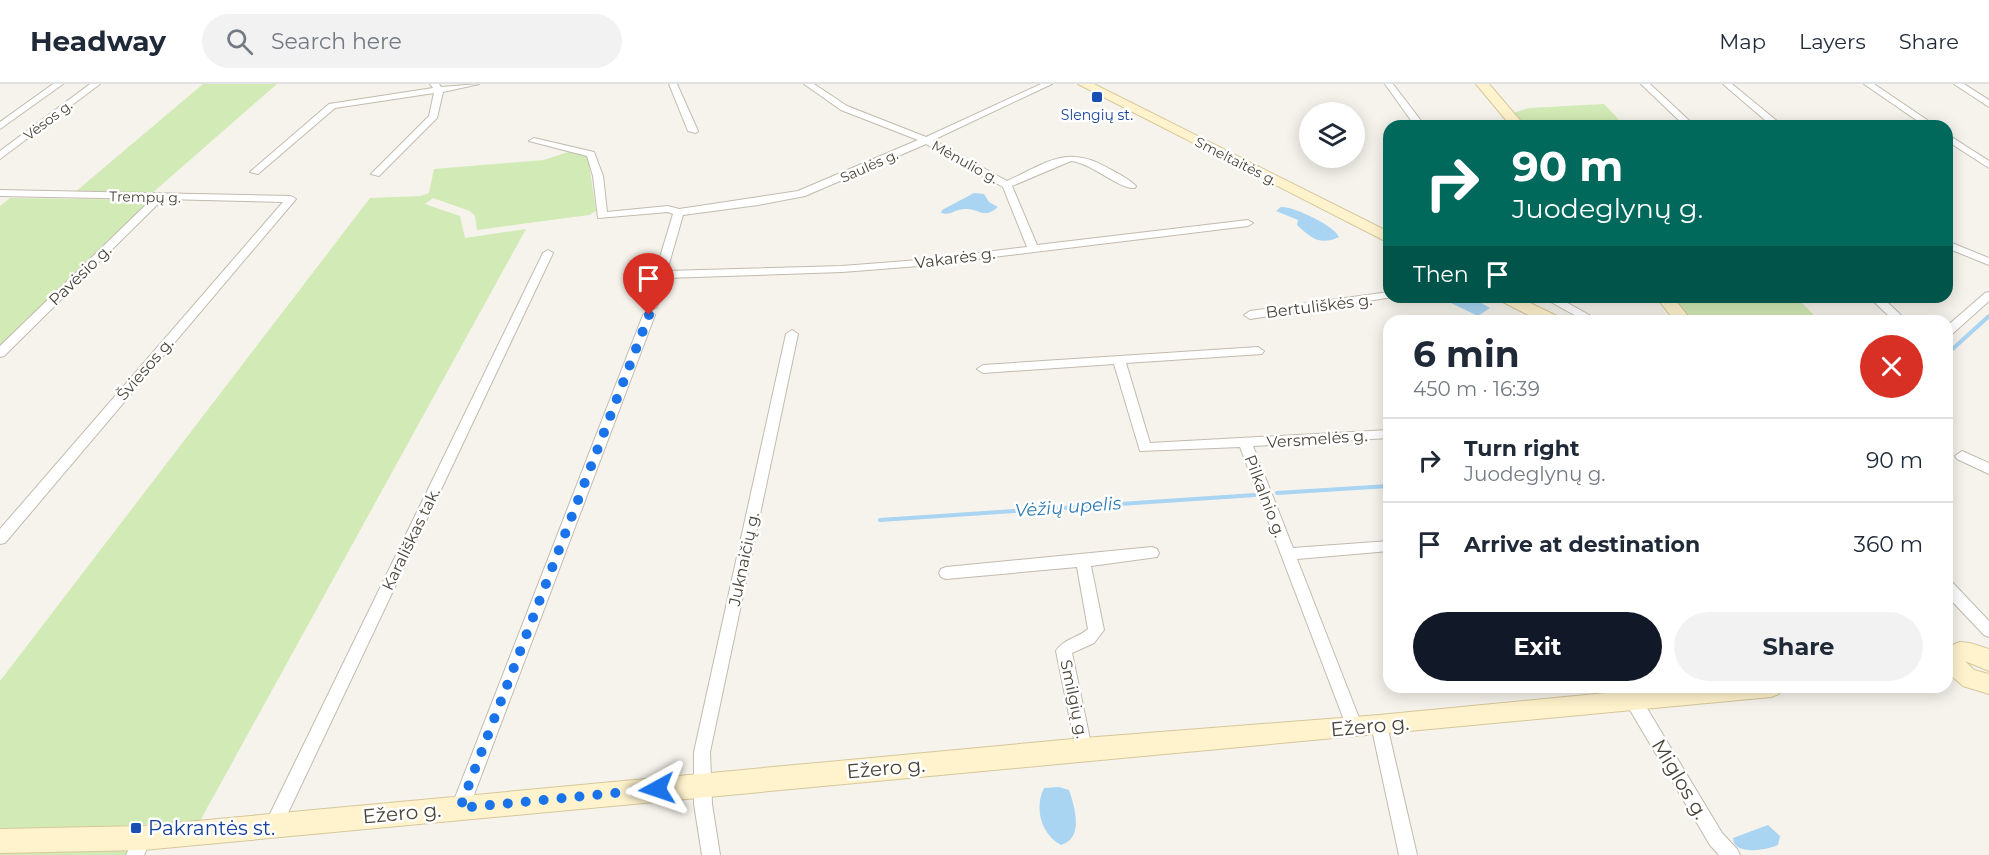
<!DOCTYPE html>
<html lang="en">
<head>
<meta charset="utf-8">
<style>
	:root { --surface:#fff; --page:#f2f2f3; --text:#1f2937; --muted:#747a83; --line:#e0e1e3; --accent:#111827 }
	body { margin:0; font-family:Montserrat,sans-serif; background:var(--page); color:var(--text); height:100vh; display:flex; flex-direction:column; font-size:22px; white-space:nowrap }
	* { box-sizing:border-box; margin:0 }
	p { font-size:20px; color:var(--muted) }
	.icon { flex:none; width:33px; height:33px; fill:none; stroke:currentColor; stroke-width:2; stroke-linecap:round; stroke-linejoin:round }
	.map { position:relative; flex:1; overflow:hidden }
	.panel { position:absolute; left:1383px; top:231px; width:570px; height:378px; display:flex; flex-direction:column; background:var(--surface); border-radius:18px; box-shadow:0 3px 15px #0003 }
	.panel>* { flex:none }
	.hud { position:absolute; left:1383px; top:36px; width:570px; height:183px; border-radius:18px; box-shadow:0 3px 15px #0003; background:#00695c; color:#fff; overflow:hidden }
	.buttons { position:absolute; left:1299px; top:18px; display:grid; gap:12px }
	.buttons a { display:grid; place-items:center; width:66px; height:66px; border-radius:50%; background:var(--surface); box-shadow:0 3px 15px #0003; font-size:30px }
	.pin { position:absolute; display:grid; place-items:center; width:51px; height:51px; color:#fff; margin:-62px -26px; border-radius:50% 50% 50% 0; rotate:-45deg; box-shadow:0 0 6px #0007 }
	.pin .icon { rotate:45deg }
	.me { position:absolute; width:66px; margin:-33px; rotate:265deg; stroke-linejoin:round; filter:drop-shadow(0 0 4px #0008) }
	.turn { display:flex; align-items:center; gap:21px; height:126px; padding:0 30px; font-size:27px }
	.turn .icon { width:78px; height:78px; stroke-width:2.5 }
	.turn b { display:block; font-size:42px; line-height:51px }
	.then { display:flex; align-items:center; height:57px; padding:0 30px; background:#0003; gap:12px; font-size:22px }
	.round { display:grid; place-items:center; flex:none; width:63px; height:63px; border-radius:32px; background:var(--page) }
	.overview { display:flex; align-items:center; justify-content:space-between; height:102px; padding:0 30px }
	h1 { font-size:36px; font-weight:700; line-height:45px }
	.cta { display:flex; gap:12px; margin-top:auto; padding:12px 30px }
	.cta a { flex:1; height:69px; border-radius:36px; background:var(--accent); color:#fff; font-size:24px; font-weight:700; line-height:69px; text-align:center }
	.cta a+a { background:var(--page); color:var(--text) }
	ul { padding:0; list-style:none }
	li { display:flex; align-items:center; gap:18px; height:84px; padding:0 30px; border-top:2px solid var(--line) }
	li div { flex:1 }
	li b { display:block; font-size:22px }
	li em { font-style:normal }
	header { display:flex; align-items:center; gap:36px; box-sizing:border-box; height:84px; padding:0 30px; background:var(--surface); border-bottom:2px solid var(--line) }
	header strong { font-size:28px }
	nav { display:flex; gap:33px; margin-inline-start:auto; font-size:21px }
	.search { width:420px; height:54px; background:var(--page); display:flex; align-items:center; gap:15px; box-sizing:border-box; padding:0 21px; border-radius:33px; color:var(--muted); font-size:22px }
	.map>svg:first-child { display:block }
	.green { fill:#d2eab5 }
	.water { fill:#a9d4f2 }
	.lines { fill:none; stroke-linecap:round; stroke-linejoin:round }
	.stream { stroke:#a9d4f2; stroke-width:4 }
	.minor-casing { stroke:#c2bbae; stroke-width:2 }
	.secondary-casing { stroke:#d6c79b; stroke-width:2 }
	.minor { fill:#fff; fill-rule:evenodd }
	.secondary { fill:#fff3cd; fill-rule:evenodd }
	.route { stroke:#1a73e8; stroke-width:10; stroke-dasharray:0 18 }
	.transit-dot { fill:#1a4fb4; stroke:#fff; stroke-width:2 }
	.labels { text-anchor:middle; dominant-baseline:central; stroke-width:5; stroke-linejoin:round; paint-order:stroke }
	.far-transit-label { font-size:14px; fill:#164399; stroke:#fff }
	.far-street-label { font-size:14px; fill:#4b4439; stroke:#fff }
	.street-label { font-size:16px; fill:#4b4439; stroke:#fff }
	.water-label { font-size:18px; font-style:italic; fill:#2e7ab2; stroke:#fff }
	.near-street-label { font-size:20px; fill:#4b4439; stroke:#fff }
	.near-transit-label { font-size:20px; fill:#164399; stroke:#fff; text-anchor:start }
</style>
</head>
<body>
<header>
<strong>Headway</strong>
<div class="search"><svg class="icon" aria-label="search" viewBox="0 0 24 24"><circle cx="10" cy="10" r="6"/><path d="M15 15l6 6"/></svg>Search here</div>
<nav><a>Map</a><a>Layers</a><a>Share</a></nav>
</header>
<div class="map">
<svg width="1989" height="771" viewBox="0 0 1989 771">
	<rect width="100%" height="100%" fill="#f6f3ec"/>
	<path class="green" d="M203,0H277L150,111L74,109Z
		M1604,20L1625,42H1523L1513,29L1529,24Z
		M571,67L588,73L596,127L589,131L477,146L475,132L470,127L433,114L425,120L460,132L465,154L526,145L200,737L73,745L0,747V597L370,114L421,112L429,109L434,85L544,76Z
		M10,114L150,116L0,262V122Z
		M1670,213H1796L1820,237H1690Z
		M128,767L126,771H0V768Z"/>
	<path class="water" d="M974,109L984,110L989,118L998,123C983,136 979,124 965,125C955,125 951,132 941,129L942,126Z
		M1281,123C1293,122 1335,142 1339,153C1320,162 1311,154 1297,141L1298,136L1276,127Z
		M1447,213H1471L1490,224L1478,232L1451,219Z
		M1059,703L1069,706C1075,724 1084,754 1061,761C1041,750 1034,724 1044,704Z
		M1768,741L1780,752L1778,761C1764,767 1733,771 1733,754Z"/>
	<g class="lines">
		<path class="stream" d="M1947,270L1989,232
			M1277,409L1389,402
			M880,436L1255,411"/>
		<defs>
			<path id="minor" d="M53,0H63L0,45V38Z
				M90,0H100L0,75V67Z
				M430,0H439L441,3L479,0L443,8L437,34L379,92L371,90L429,32L434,9L335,24L258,90L250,88L329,20L433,4Z
				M669,0H677L698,47L696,49L688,47Z
				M804,0H814L847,22L926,53L1041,0H1052L933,56L1007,97C1047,79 1066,60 1108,84C1117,89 1129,95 1136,102L1135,104C1120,106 1092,79 1071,77L1012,102L1037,161L1248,136L1253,139L1248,142L919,182L842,188L665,194L657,223L651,226L645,223L673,130L668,128L598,134L593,92L587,72L529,57L534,54L594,68L603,92L607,128L668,122L679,125L798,107L918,56L841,26ZM926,60L1003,103L1027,163L919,176L842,182L667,187L683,131L758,121L805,112Z
				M1385,0H1393L1425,42H1415Z
				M1641,0H1650L1695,42H1685Z
				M1723,0H1732L1783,42H1772Z
				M1864,0H1874L1936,42H1925Z
				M1954,0H1964L1989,16V23Z
				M1947,50L1989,77V84L1947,57Z
				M0,106L291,112L296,115L5,459L0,460V445L283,118L163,115L4,272L0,273V262L152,115L0,112Z
				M1947,157L1989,174V181L1947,164Z
				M548,166L553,169L279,748L273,750L267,748L264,742L267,736L543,169Z
				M1389,208V213H1393L1250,235L1244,231L1250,227Z
				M1989,208V217L1951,251L1947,252V242L1985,209Z
				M1542,213H1557L1600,237H1585Z
				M1869,213H1882L1907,237H1894Z
				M649,227L655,231L469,724L466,730L460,732L454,730L451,724L643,231Z
				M792,246L798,250L710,668L712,720L720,771H702L694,720V668L786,250Z
				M1258,263L1264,267L1262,270L1126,279L1150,359L1389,346V354L1253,362L1293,464L1389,457V467L1297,475L1363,644L1361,649L1355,651L1349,649L1347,644L1240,363L1140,367L1114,280L983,289L977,285L983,281Z
				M1962,367L1989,379V390L1957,375L1955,372Z
				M1152,463L1157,465L1159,469L1157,473L1091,482L1104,546L1094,559L1072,569L1092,665L1090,670L1084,673L1078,670L1076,665L1056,567C1063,555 1078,554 1088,545L1077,483L946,495L941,493L939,489L941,485L946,483Z
				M1947,496L1952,498L1989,537V553L1984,551L1947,512Z
				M1633,609L1639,611L1722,749L1737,765L1740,771H1719L1710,761L1627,621L1625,616L1627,611Z
				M1379,634L1385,636L1387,641L1417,771H1399L1371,641L1373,636Z
				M143,745L149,748L152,754L144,771H126L137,748Z"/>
			<path id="secondary" d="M1078,0H1094L1389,148V159Z
				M1476,0H1489L1525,42H1511Z
				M1497,213H1518L1559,233L1561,237H1540L1499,216Z
				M1656,213H1673L1692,237H1675Z
				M1960,558L1970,559L1989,565V587L1965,577L1974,586L1989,590V610L1963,602L1947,588V563Z
				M1667,603H1783L1779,610L1771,613L143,766L0,769V745L143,742L1084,654L1379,631Z"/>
		</defs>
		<use href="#minor" class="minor-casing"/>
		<use href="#secondary" class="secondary-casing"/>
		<use href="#minor" class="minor"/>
		<use href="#secondary" class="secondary"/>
	</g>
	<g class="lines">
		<path class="route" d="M649,231L460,724L657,705"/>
	</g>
	<g class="transit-dot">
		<rect x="1091" y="7" width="12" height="12" rx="3"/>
		<rect x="130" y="738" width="12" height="12" rx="3"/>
	</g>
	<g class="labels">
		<g class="far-transit-label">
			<text x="1097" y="31">Slengių st.</text>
		</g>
		<g class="far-street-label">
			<text transform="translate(48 36) rotate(-37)">Vėsos g.</text>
			<text transform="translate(1236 77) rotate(27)">Smeltaitės g.</text>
			<text transform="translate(965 78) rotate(29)">Mėnulio g.</text>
			<text transform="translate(869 82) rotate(-24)">Saulės g.</text>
			<text transform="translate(145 113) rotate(1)">Trempų g.</text>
		</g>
		<g class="street-label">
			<text transform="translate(955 174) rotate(-7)">Vakarės g.</text>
			<text transform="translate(80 191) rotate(-44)">Pavėsio g.</text>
			<text transform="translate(1319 222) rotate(-7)">Bertuliškės g.</text>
			<text transform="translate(145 285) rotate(-49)">Šviesos g.</text>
			<text transform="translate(1317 355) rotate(-4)">Versmelės g.</text>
			<text transform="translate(1265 412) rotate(69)">Pilkalnio g.</text>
			<text transform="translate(411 455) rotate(-64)">Karališkas tak.</text>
			<text transform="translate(744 475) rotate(-78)">Juknaičių g.</text>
			<text transform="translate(1074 615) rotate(78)">Smilgių g.</text>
		</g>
		<g class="water-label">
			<text transform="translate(1068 423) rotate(-4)">Vėžių upelis</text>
		</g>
		<g class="near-street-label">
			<text transform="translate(1370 642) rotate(-5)">Ežero g.</text>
			<text transform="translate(886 684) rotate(-5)">Ežero g.</text>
			<text transform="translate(1680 695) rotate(59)">Miglos g.</text>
			<text transform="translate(402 729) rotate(-5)">Ežero g.</text>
		</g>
		<g class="near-transit-label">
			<text x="148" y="744">Pakrantės st.</text>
		</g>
	</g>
</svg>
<div class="buttons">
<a><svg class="icon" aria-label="layers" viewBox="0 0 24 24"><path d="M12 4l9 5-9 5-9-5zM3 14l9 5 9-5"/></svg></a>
</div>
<div class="pin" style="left:649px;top:231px;background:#d93025"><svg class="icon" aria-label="arrive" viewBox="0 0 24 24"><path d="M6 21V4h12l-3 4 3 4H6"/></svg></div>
<svg class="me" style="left:657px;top:705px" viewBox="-20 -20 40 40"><path d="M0-17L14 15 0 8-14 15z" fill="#1a73e8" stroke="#fff" stroke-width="4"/></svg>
<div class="hud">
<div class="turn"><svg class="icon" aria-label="right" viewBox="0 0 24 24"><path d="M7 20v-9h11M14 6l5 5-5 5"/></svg><div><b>90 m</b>Juodeglynų g.</div></div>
<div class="then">Then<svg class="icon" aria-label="arrive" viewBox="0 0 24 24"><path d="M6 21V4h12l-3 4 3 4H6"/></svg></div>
</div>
<section class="panel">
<div class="overview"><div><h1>6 min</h1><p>450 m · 16:39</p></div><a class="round" style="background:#d93025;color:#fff"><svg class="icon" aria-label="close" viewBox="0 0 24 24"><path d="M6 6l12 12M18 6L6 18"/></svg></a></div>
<ul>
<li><svg class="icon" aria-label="right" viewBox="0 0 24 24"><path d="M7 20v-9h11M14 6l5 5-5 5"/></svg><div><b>Turn right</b><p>Juodeglynų g.</p></div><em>90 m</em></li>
<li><svg class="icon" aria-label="arrive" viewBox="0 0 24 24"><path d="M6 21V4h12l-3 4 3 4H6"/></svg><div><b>Arrive at destination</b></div><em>360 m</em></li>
</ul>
<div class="cta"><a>Exit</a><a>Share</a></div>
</section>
</div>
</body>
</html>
